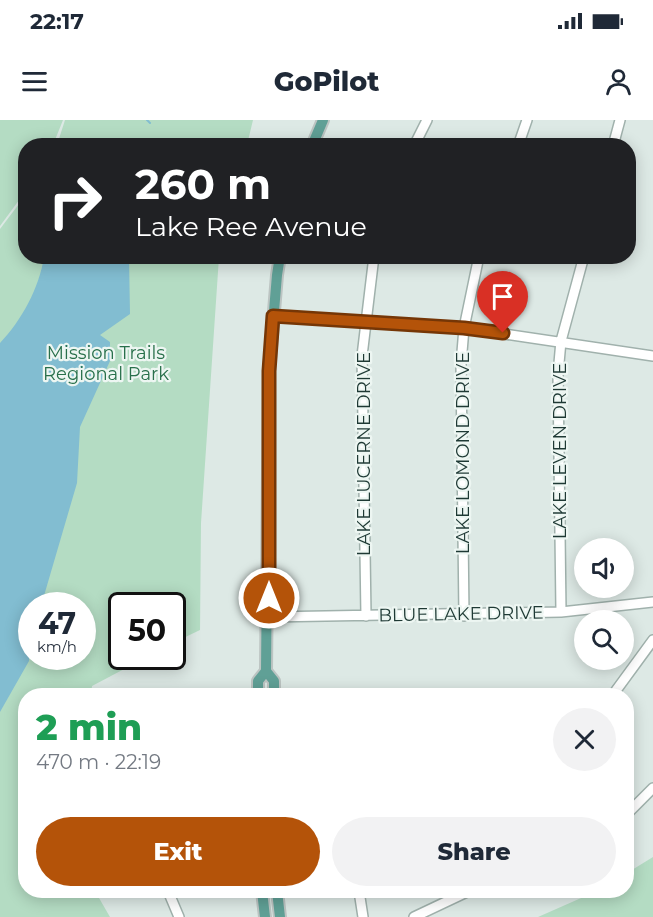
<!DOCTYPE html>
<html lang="en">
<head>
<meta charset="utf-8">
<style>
	:root { --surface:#fff; --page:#f2f2f3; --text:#1f2937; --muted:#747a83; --accent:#b45309 }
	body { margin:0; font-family:Montserrat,sans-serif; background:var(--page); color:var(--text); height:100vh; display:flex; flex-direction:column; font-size:22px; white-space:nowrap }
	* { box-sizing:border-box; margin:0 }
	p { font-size:20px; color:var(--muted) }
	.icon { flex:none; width:33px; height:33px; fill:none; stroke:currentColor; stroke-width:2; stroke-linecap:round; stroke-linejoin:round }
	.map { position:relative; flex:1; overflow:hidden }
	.drawer { position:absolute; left:18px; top:568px; width:616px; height:210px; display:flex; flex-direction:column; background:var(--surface); border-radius:24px; box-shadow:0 3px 15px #0003 }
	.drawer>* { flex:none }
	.hud { position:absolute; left:18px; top:18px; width:618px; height:126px; border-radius:24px; box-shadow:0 3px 15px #0003; background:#202124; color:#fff; overflow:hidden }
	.controls { position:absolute; left:574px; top:418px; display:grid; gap:12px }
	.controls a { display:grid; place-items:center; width:60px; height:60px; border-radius:50%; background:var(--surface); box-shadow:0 3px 15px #0003; font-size:30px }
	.speed { position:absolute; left:18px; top:472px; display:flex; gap:12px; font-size:30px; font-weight:700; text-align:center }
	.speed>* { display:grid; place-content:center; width:78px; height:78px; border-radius:50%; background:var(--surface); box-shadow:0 3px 15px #0003; line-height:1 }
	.speed small { font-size:15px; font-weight:400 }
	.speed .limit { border:3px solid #111; border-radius:9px; background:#fff; color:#111 }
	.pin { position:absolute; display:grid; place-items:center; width:51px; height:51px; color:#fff; margin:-62px -26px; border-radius:50% 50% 50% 0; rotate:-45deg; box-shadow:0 0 6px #0007 }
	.pin .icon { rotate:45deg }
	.me { position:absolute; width:66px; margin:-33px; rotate:0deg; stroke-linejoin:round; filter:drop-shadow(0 0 4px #0008) }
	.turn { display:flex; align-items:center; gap:21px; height:126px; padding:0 18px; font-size:27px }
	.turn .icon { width:78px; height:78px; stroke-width:2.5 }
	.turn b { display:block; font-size:42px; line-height:51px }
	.round { display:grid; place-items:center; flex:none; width:63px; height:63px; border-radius:32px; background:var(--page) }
	.headline { display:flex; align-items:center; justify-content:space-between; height:102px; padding:0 18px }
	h1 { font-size:36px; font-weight:800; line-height:45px; color:#1e9e55 }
	.primary-button { display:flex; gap:12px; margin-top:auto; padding:12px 18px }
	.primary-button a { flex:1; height:69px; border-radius:36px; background:var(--accent); color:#fff; font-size:24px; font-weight:800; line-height:69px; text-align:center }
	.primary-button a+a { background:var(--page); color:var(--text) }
	.status { display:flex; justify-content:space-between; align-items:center; height:42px; padding:0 30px; background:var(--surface); direction:ltr }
	.status svg { height:16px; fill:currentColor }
	header { display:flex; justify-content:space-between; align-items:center; height:78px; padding:0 18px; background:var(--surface); font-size:27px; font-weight:800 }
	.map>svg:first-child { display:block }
	.green { fill:#b4dcc3; fill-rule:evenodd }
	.water { fill:#82bdd1 }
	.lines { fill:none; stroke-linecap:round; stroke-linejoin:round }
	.stream { stroke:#82bdd1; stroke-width:2 }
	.minor-casing { stroke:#a0b1ac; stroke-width:12 }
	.major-casing { stroke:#bcc4c2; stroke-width:14 }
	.minor { stroke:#fff; stroke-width:9 }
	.major { stroke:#60a096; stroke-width:10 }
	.route-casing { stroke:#753606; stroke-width:15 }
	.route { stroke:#b45309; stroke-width:10 }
	.labels { text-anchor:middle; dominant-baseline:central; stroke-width:4.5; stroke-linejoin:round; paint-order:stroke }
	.park-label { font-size:18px; fill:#28704b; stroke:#edf6f2 }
	.street-label { font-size:18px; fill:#1e3934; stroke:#edf6f2 }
</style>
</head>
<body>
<div class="status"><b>22:17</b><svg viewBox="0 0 49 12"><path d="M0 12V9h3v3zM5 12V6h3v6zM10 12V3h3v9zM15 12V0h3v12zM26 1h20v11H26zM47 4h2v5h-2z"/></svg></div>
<header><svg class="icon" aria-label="menu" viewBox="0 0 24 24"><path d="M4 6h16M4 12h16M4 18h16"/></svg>GoPilot<svg class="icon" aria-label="person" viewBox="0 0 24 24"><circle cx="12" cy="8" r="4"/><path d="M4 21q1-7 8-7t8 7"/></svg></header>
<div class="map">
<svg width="653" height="797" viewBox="0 0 653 797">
	<rect width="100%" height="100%" fill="#dde9e5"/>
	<path class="green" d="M0,0H63L53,25L26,26L25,72L0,106Z
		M65,0H253L247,25H57Z
		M25,76L26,136L219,137L201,403L200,510L173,523L172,486H122V537H147L92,566L91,576H26V771H95L110,797H0V109ZM32,486H82V537H32Z
		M653,737V797H538L597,771H627V753Z"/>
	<path class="water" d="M44,137H129L130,194L100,215L110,222V241L80,307L77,363L41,486H32L29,541L0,592V223C22,200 39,168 44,137Z"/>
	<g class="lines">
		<path class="stream" d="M147,0L150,3"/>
		<defs>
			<path id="minor" d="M414,26L427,0
				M518,26L527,0
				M613,26L620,0
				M273,196L464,208L653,236
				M561,492L558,254L561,221L584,136
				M366,496L362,236L374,136
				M464,496L461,244L464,208L479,136
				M269,497L561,492L653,482
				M612,576L653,520
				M627,694L653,668
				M168,771L179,797
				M359,771L363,797
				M414,797L469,771"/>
			<path id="major" d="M312,26L323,0
				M266,551L269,251L277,155L280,136
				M266,551L274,561V576
				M258,576V561L266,551
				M262,771L265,797
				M277,771L280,797"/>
		</defs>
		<use href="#minor" class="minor-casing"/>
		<use href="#major" class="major-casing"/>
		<use href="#minor" class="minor"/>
		<use href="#major" class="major"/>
	</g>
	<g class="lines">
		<defs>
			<path id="route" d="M269,478V251L273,196L464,208L503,213"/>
		</defs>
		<use href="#route" class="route-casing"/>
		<use href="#route" class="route"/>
	</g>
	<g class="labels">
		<g class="park-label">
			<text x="106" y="233">Mission Trails<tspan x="106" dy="21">Regional Park</tspan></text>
		</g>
		<g class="street-label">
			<text transform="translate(560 331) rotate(-90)">LAKE LEVEN DRIVE</text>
			<text transform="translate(463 333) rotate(-90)">LAKE LOMOND DRIVE</text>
			<text transform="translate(364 334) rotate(-90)">LAKE LUCERNE DRIVE</text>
			<text transform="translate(461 494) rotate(-1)">BLUE LAKE DRIVE</text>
		</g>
	</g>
</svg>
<div class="controls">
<a><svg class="icon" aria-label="sound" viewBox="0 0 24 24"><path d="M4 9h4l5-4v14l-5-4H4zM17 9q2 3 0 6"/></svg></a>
<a><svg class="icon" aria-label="search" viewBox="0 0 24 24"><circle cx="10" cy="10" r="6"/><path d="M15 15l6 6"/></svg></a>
</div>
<div class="speed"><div>47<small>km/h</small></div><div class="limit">50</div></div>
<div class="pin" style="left:503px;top:213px;background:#d93025"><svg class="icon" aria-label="arrive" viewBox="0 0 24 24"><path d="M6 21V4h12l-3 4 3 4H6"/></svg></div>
<svg class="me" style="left:269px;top:478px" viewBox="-20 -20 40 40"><circle r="17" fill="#b45309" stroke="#fff" stroke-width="3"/><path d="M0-11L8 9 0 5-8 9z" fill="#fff"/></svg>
<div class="hud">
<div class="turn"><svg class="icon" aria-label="right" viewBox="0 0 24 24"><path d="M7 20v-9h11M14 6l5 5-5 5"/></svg><div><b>260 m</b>Lake Ree Avenue</div></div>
</div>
<section class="drawer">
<div class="headline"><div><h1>2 min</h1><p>470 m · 22:19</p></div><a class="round"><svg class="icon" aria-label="close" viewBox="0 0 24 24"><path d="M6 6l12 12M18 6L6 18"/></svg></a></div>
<div class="primary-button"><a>Exit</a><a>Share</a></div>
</section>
</div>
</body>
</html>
